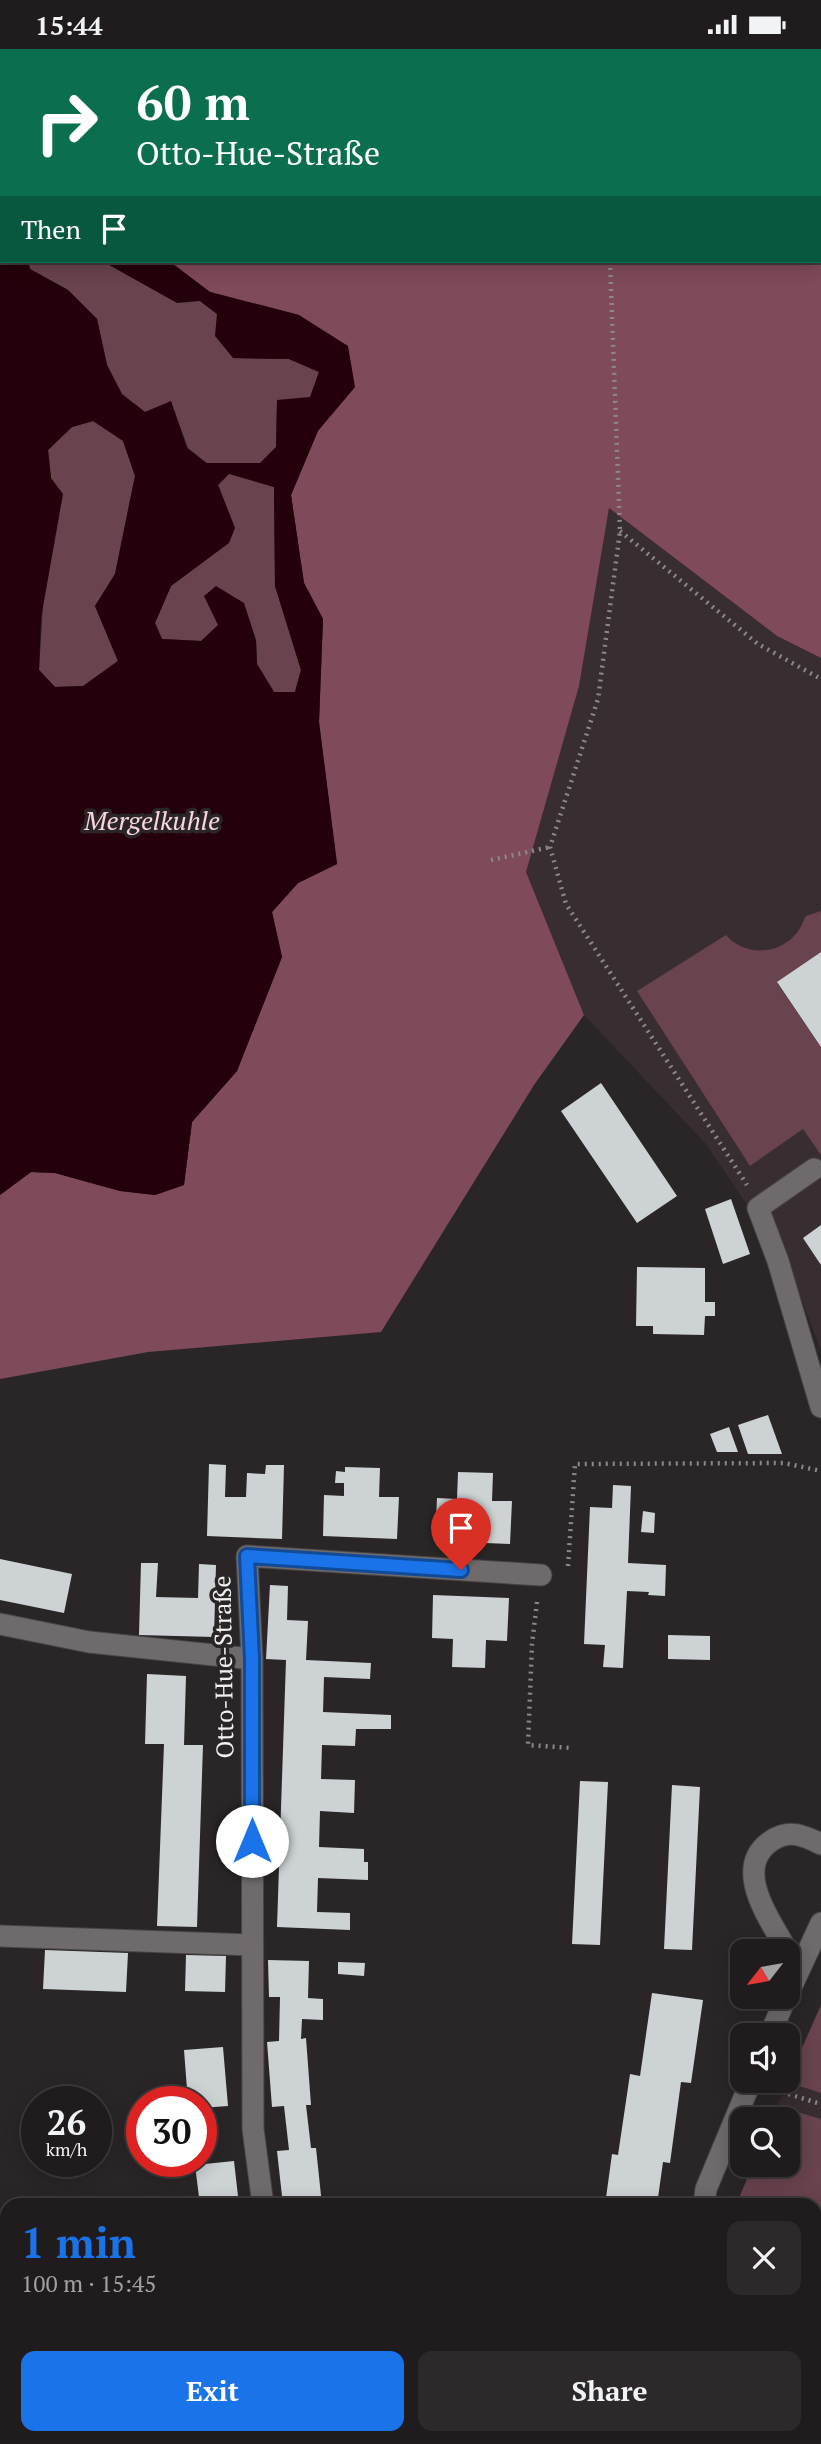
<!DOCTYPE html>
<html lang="en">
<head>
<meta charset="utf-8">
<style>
	:root { --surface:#201c1d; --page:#2d292a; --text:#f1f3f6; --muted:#a2a1a4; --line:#3d3a3b; --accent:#1a73e8 }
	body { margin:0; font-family:"PT Serif",serif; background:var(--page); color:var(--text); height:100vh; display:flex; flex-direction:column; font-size:26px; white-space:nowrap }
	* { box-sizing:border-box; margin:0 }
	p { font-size:23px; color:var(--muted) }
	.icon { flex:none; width:38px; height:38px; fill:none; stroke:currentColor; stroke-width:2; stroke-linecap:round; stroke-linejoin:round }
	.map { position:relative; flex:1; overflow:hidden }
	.drawer { position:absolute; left:0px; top:2149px; width:822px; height:247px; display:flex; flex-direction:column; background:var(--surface); border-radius:21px 21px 0 0; box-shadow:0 4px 18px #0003,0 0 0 2px var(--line) }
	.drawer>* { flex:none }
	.top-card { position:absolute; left:0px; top:0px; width:822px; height:214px; box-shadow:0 4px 18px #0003,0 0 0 2px var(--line); background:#0b6e4f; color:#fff; overflow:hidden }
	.needle { width:46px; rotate:239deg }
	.tools { position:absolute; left:730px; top:1890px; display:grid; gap:14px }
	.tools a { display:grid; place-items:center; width:70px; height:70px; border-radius:14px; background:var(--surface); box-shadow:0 4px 18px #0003,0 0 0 2px var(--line); font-size:35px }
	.speed { position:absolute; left:21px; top:2037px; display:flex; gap:14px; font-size:35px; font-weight:700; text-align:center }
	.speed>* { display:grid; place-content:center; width:91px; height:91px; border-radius:50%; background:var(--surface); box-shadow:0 4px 18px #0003,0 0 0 2px var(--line); line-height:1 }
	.speed small { font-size:18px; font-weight:400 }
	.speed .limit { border:10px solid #d22; background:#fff; color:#111 }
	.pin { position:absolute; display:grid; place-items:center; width:60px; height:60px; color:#fff; margin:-72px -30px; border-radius:50% 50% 50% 0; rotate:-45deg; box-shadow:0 0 7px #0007 }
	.pin .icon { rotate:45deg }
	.me { position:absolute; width:77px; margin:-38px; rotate:0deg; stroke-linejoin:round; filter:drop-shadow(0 0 5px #0008) }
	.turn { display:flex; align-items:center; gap:24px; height:147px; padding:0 21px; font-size:32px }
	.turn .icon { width:91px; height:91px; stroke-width:2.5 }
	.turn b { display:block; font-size:49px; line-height:60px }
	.then { display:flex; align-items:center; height:66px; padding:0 21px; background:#0003; gap:14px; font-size:26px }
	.round { display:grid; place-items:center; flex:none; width:74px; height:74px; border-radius:14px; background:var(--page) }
	.summary { display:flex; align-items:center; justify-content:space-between; height:119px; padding:0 21px }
	h1 { font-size:42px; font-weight:700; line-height:52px; color:var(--accent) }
	.primary-button { display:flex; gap:14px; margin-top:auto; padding:14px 21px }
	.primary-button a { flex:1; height:80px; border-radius:14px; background:var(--accent); color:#fff; font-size:28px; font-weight:700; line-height:80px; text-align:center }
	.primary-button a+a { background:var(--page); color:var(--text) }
	.status { display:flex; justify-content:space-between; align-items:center; height:49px; padding:0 35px; background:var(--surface); direction:ltr }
	.status svg { height:19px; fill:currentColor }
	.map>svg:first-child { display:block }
	.built { fill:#382d30 }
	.green { fill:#69434e }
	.forest { fill:#7f4a5a }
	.water { fill:#23000b; fill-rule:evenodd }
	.building { fill:#cdd2d4 }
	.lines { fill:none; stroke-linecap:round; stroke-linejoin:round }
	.lane-casing { stroke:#494546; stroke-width:23 }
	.street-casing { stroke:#494546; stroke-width:23 }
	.path { stroke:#8b8888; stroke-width:4.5; stroke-dasharray:2 5; stroke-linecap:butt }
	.lane { stroke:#6f6a6c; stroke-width:21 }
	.street { stroke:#6f6a6c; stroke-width:21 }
	.route-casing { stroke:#114b97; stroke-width:18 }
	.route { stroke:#1a73e8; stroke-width:12 }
	.labels { text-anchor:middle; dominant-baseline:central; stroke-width:7; stroke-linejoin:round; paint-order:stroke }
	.street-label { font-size:24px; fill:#f2f0f0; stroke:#2a2627 }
	.water-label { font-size:26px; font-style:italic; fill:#f9d5de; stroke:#2a2627 }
</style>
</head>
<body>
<div class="status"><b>15:44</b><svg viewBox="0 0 49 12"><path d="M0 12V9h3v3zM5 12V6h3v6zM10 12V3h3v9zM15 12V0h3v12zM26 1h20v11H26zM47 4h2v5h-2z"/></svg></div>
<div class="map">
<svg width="821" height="2395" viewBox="0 0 821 2395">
	<rect width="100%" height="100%" fill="#2a2627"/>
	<path class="built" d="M609,459L777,587L821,609V1301L789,1218L706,1095L584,966L526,823L579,637Z
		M821,1955V2395H619L623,2389H816V2156H736L752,2116H788V2070H772Z"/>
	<path class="green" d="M28,212H102L127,224L200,252L217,265L233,309L289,310L319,323L310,349L277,352L276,398L260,415L207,414L188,399L171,353L145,363L122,346L107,316L97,270L68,241L30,220Z
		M93,372L123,391L135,427L115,525L95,557L118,612L83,637L55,638L39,621L51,429L48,401L72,378Z
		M229,424L274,438L275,537L301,621L295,643H274L257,615L256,591L205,547L219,576L201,592L162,590L155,574L171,537L196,518L235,479L218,436Z
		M821,862V903L777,934L821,998V1106L803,1080L750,1117L637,942L726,886C743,906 776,907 795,886C800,881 803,873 806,867Z
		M821,1956V2044L787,2033Z
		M777,2057L821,2070V2304L816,2302V2156H736L753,2116H788V2070H772Z"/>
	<path class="forest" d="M271,0H821V609L777,587L609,459L579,637L526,823L584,966L534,1036L381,1283L148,1303L0,1330V1146L31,1123L55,1124L120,1142L155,1146L184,1136L192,1073L237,1022L282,908L272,863L298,834L337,815L319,673L323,570L304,534L291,446L318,381L355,338L299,266L210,243L169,212H821V2H268Z"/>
	<path class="water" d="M0,93L2,212H28L30,220L68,241L97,270L107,316L122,345L145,363L171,352L187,399L206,414H260L276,398L277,351L310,348L319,323L289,310L233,309L215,287L217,265L200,252L177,254L102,212H169L210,243L299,266L348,297L355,338L318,382L291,446L304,534L323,570L319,673L337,815L298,834L272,863L282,908L237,1022L192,1073L184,1136L155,1146L120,1142L55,1124L31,1123L0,1146ZM93,372L123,392L135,427L115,525L95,557L118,612L83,637L55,638L39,621L41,569L63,445L51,429L48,401L72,378ZM229,425L274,438L275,537L301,621L295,643H274L257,615L256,591L244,554L216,537L204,547L218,576L201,592L162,590L155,574L171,537L229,494L235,479L218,436Z"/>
	<path class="building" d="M821,903V998L777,933Z
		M601,1034L677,1147L637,1174L561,1062Z
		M731,1150L750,1205L723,1215L705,1160Z
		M821,1176V1216L803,1189Z
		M637,1218L705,1219V1253H715V1267H705L704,1286L653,1285V1277H636Z
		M768,1366L782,1405H748L738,1376Z
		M729,1378L738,1403H717L710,1385Z
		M209,1415L226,1416L225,1448H246L247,1424L265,1425L266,1416H284L282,1490L207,1487Z
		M345,1418L380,1419L379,1448H399L397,1490L323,1487L324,1446L344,1447V1434H335L336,1422L345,1423Z
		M458,1423L493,1424L492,1452H512L510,1495L435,1492L437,1449L457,1450Z
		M613,1436L631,1437L628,1514L666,1516L665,1547L648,1546L649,1543L627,1542L623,1619L603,1618L605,1596L584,1595L590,1458L612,1459Z
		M643,1462L655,1464L654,1484L641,1483Z
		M0,1510L72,1525L64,1564L0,1551Z
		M141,1514H158L156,1548L198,1549L199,1515L216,1516L214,1588L139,1586Z
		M270,1536L288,1537L287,1571L308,1572L306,1611L371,1614L370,1630L324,1628L323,1663L391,1666V1680H356L355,1697L322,1696L321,1730L355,1731L354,1764L320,1762L319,1798L364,1800V1813H368V1831L318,1829L317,1863L350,1864V1881L277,1878L286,1611L266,1610Z
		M433,1546L509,1549L507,1592L486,1591L485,1619L452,1618L453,1590L432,1589Z
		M668,1586L710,1587V1611L668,1610Z
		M147,1625L186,1627L184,1696H203L197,1878L157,1877L164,1695H145Z
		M580,1732L608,1733L600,1896L572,1895Z
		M672,1736L700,1738L692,1901L664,1900Z
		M45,1901L128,1904L126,1943L43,1940Z
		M186,1906L226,1907L225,1943L185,1942Z
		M268,1911L309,1912L308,1949L323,1950V1971L302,1970L301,1990L306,1989L311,2056H306L311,2099H316L322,2156H283L277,2102L289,2101L284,2057L272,2058L267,1993L279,1992L280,1948H269Z
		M338,1913L365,1914L364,1927L338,1925Z
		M652,1944L703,1951L691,2034L681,2033L670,2114L663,2113L657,2156H605L612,2105L618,2106L630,2025L640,2027Z
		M223,1998L228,2057L201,2059V2053H188L184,2001Z
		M234,2112L239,2156H200L195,2116Z
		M0,2190L7,2195V2245L0,2240Z
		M0,2297L7,2303V2329L0,2324Z
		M816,2328L821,2330V2395H768L770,2389H816Z
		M88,2389H134L143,2395H97Z
		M344,2389H366L367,2395H344Z"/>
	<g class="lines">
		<defs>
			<path id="lane" d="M0,1887L252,1896"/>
			<path id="street" d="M814,1120L758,1159L778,1212L821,1358
				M0,1575L89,1593L252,1610
				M787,1902C771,1871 731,1820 771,1792C789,1780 803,1786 821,1795
				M788,1945L821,1874
				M770,1986L786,1948
				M263,2156L253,2080L252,1610L247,1507L541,1526
				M704,2156L706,2140L751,2032
				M0,2265L7,2271
				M165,2389L173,2395
				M309,2389L311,2395
				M607,2395L611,2389"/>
		</defs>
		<use href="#lane" class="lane-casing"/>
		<use href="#street" class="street-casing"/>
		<path class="path" d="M115,0L118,2
			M337,2L338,0
			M620,2V0
			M0,36L2,37
			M610,212L620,482L598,650L550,798L566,855L747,1136
			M620,482L758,595L821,630
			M491,811L550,798
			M568,1517L575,1415L784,1414L821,1422
			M537,1553L532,1595L528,1696L572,1699
			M775,2041L821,2055"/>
		<use href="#lane" class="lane"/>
		<use href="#street" class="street"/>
	</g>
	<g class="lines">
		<defs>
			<path id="route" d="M252,1792V1610L247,1507L461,1521"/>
		</defs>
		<use href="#route" class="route-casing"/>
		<use href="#route" class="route"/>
	</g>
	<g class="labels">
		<g class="street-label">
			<text transform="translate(223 1618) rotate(-91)">Otto-Hue-Straße</text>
		</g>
		<g class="water-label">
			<text x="152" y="771">Mergelkuhle</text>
		</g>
	</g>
</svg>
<div class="tools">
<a><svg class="needle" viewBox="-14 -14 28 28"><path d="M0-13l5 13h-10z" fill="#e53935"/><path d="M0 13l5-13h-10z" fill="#a2a1a4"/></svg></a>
<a><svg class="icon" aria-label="sound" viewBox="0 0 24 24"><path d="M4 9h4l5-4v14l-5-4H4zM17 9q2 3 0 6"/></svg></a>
<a><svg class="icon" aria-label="search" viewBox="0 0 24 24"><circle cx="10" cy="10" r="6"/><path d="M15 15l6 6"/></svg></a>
</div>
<div class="speed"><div>26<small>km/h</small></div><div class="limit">30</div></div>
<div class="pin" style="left:461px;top:1521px;background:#d93025"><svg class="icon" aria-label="arrive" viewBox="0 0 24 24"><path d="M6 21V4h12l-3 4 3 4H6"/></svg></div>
<svg class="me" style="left:252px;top:1792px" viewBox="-20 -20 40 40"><circle r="19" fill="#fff"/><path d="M0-13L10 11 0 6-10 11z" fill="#1a73e8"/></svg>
<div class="top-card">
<div class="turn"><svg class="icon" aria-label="right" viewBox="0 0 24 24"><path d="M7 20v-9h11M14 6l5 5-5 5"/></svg><div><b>60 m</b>Otto-Hue-Straße</div></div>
<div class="then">Then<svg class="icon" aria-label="arrive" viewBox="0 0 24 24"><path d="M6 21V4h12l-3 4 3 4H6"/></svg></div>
</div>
<section class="drawer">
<div class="summary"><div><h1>1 min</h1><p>100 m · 15:45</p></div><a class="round"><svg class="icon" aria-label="close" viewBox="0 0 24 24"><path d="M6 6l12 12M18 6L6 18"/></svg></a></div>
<div class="primary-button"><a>Exit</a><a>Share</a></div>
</section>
</div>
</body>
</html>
